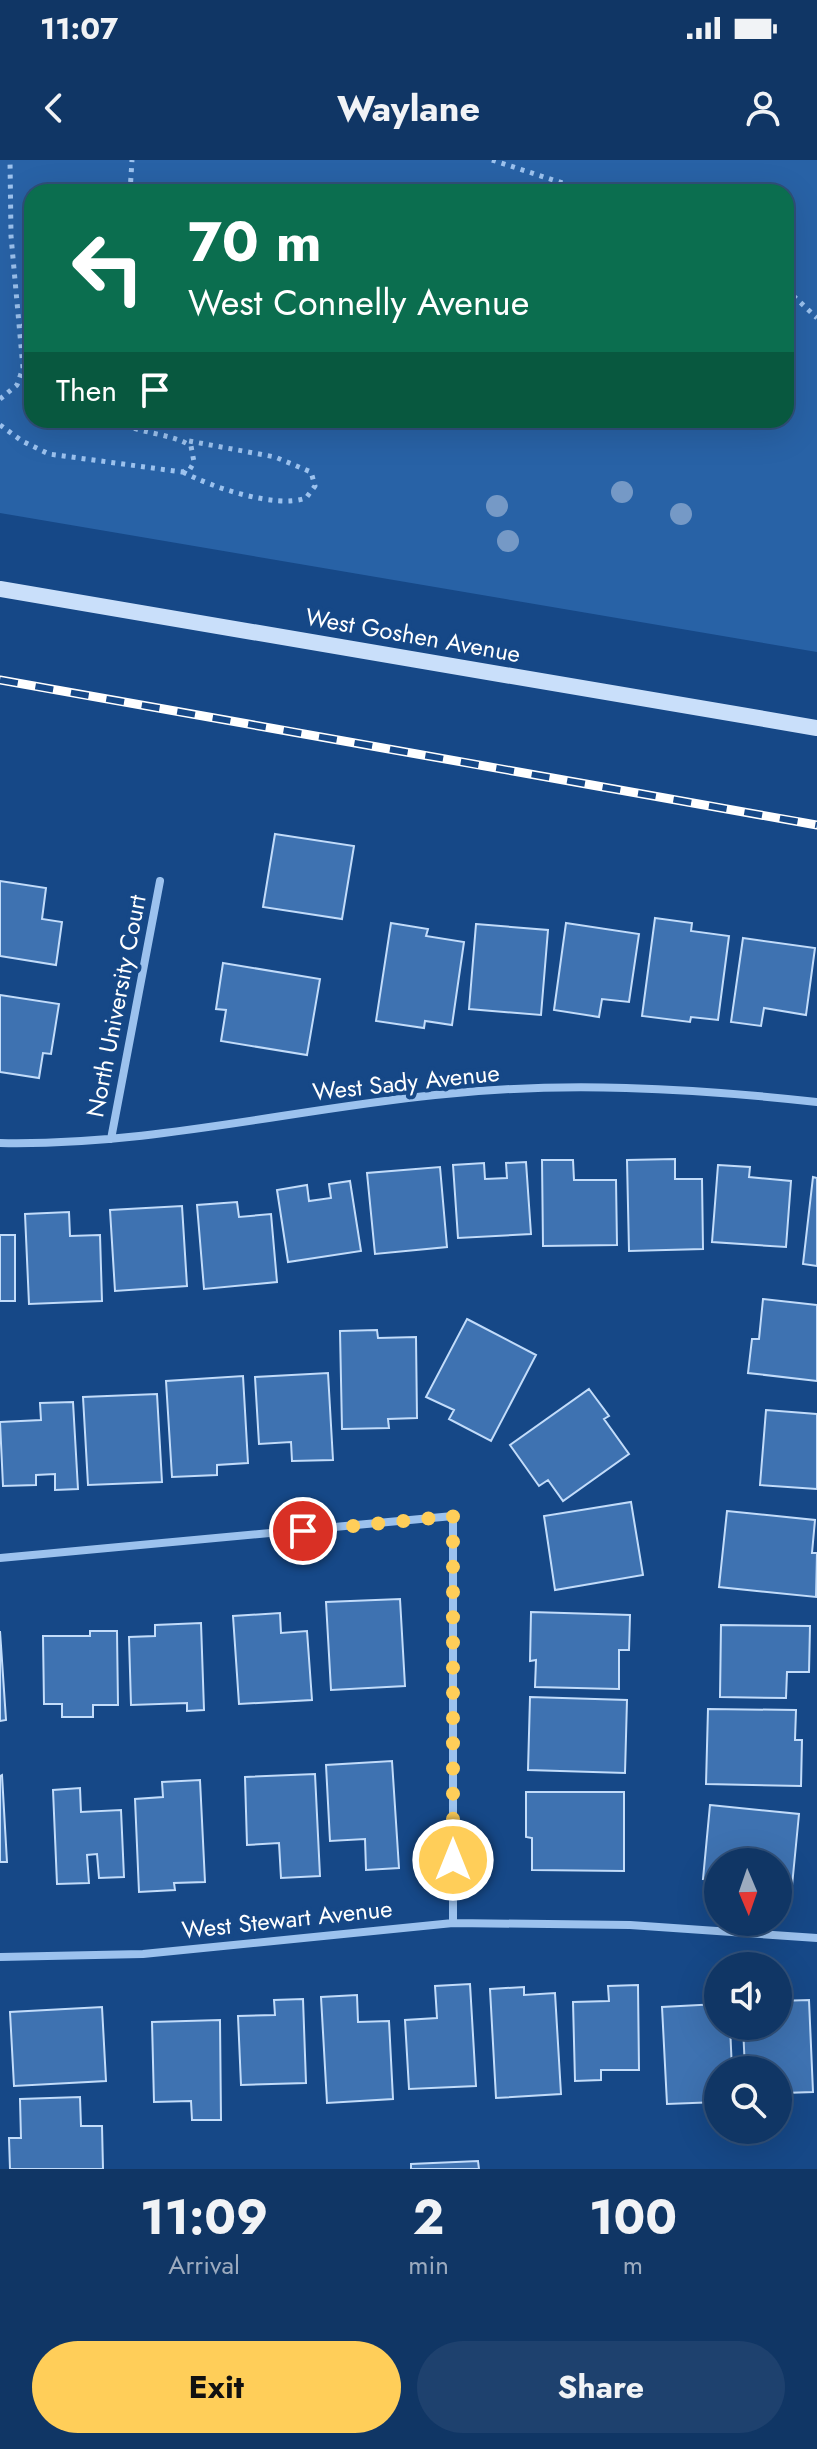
<!DOCTYPE html>
<html lang="en">
<head>
<meta charset="utf-8">
<style>
	:root { --surface:#103665; --page:#1e416e; --text:#f1f3f6; --muted:#9cabbf; --line:#305079; --accent:#ffce59 }
	body { margin:0; font-family:Jost,sans-serif; background:var(--page); color:var(--text); height:100vh; display:flex; flex-direction:column; font-size:30px; white-space:nowrap }
	* { box-sizing:border-box; margin:0 }
	p { font-size:26px; color:var(--muted) }
	.icon { flex:none; width:44px; height:44px; fill:none; stroke:currentColor; stroke-width:2; stroke-linecap:round; stroke-linejoin:round }
	.map { position:relative; height:2009px; overflow:hidden }
	.panel { display:flex; flex-direction:column; background:var(--surface); flex:1 }
	.panel>* { flex:none }
	.banner { position:absolute; left:24px; top:24px; width:770px; height:244px; border-radius:24px; box-shadow:0 8px 32px #0002,0 0 0 2px var(--line); background:#0b6e4f; color:#fff; overflow:hidden }
	.needle { width:52px; rotate:178deg }
	.buttons { position:absolute; left:704px; top:1688px; display:grid; gap:16px }
	.buttons a { display:grid; place-items:center; width:88px; height:88px; border-radius:50%; background:var(--surface); box-shadow:0 8px 32px #0002,0 0 0 2px var(--line); font-size:40px }
	.pin { position:absolute; display:grid; place-items:center; width:68px; height:68px; color:#fff; margin:-34px; border:4px solid #fff; border-radius:50%; box-shadow:0 2px 8px #0007 }
	.me { position:absolute; width:88px; margin:-44px; rotate:0deg; stroke-linejoin:round; filter:drop-shadow(0 0 6px #0008) }
	.turn { display:flex; align-items:center; gap:28px; height:168px; padding:0 32px; font-size:36px }
	.turn .icon { width:104px; height:104px; stroke-width:2.5 }
	.turn b { display:block; font-size:56px; line-height:68px }
	.then { display:flex; align-items:center; height:76px; padding:0 32px; background:#0003; gap:16px; font-size:30px }
	.eta { display:flex; justify-content:space-evenly; align-items:center; height:136px; text-align:center }
	.eta b { font-size:48px; font-weight:700; line-height:56px }
	.button { display:flex; gap:16px; margin-top:auto; padding:16px 32px }
	.button a { flex:1; height:92px; border-radius:48px; background:var(--accent); color:#111; font-size:32px; font-weight:700; line-height:92px; text-align:center }
	.button a+a { background:var(--page); color:var(--text) }
	.status { display:flex; justify-content:space-between; align-items:center; height:56px; padding:0 40px; background:var(--surface); direction:ltr }
	.status svg { height:22px; fill:currentColor }
	header { display:flex; justify-content:space-between; align-items:center; height:104px; padding:0 32px; background:var(--surface); font-size:36px; font-weight:700 }
	.map>svg:first-child { display:block }
	.green { fill:#2862a6; fill-rule:evenodd }
	.building { fill:#3e72b1; stroke:#c2dcfa; stroke-width:2 }
	.lines { fill:none; stroke-linecap:round; stroke-linejoin:round }
	.path { stroke:#9cc2ee; stroke-width:5; stroke-dasharray:4 6; stroke-linecap:butt }
	.minor { stroke:#9cc2ee; stroke-width:8 }
	.secondary { stroke:#c9dffa; stroke-width:16 }
	.rail-casing { stroke:#fff; stroke-width:9 }
	.rail { stroke:#164887; stroke-width:6; stroke-dasharray:18; stroke-linecap:butt }
	.tree { fill:#7599c6 }
	.route { stroke:#ffce59; stroke-width:14; stroke-dasharray:0 25.2 }
	.labels { text-anchor:middle; dominant-baseline:central; stroke-width:8; stroke-linejoin:round; paint-order:stroke }
	.street-label { font-size:24px; fill:#fff; stroke:#164887 }
</style>
</head>
<body>
<div class="status"><b>11:07</b><svg viewBox="0 0 49 12"><path d="M0 12V9h3v3zM5 12V6h3v6zM10 12V3h3v9zM15 12V0h3v12zM26 1h20v11H26zM47 4h2v5h-2z"/></svg></div>
<header><svg class="icon" aria-label="back" viewBox="0 0 24 24"><path d="M15 5l-7 7 7 7"/></svg>Waylane<svg class="icon" aria-label="person" viewBox="0 0 24 24"><circle cx="12" cy="8" r="4"/><path d="M4 21q1-7 8-7t8 7"/></svg></header>
<div class="map">
<svg width="817" height="2009" viewBox="0 0 817 2009">
	<rect width="100%" height="100%" fill="#164887"/>
	<path class="green" d="M0,0H817V492L0,353ZM32,32H786V260H32Z"/>
	<path class="building" d="M275,674L354,686L342,759L263,747Z
		M0,721L46,728L42,759L62,762L56,805L0,796Z
		M655,758L692,763L691,771L729,776L718,860L691,857L690,862L642,856Z
		M391,763L428,769L426,776L464,782L452,865L425,861L424,868L376,861Z
		M566,763L639,774L629,842L602,839L599,857L554,850Z
		M476,764L548,770L541,855L469,849Z
		M743,778L815,788L806,855L764,848L761,866L731,862Z
		M223,803L320,819L307,895L221,881L226,850L216,849Z
		M0,835L59,844L51,894L43,893L39,918L0,912Z
		M675,999V1019H702L703,1089L629,1091L627,1000Z
		M542,1000H573L574,1020H616L617,1085L543,1086Z
		M526,1002L531,1074L458,1078L453,1005L484,1003L485,1019L507,1018L506,1003Z
		M718,1005L750,1007L749,1017L791,1021L786,1087L712,1082Z
		M440,1007L447,1087L375,1094L367,1013Z
		M813,1017L817,1018V1106L803,1104Z
		M350,1021L361,1091L288,1102L277,1030L307,1025L309,1041L331,1038L329,1024Z
		M237,1042L239,1057L271,1054L277,1122L204,1129L197,1045Z
		M182,1046L187,1126L115,1131L110,1050Z
		M69,1052L70,1076L100,1075L102,1141L29,1144L25,1054Z
		M0,1075H15V1141H0Z
		M763,1139L817,1145V1221L748,1213L752,1179H759Z
		M467,1159L536,1195L491,1281L449,1259L454,1250L426,1237Z
		M377,1170L378,1178L416,1177L417,1258L388,1259L389,1268L342,1269L340,1171Z
		M328,1213L333,1300L292,1301L291,1282L259,1284L255,1217Z
		M243,1216L248,1303L217,1305V1315L172,1317L166,1221Z
		M589,1229L609,1256L604,1259L629,1294L563,1341L548,1320L539,1326L510,1285Z
		M157,1234L162,1322L88,1325L83,1237Z
		M73,1242L78,1329L55,1330V1314L36,1315V1325L3,1326L0,1262L41,1260L40,1243Z
		M766,1250L817,1254V1329L760,1325Z
		M631,1342L643,1415L555,1430L544,1356Z
		M727,1351L815,1360L812,1393H817L816,1437L719,1427Z
		M400,1439L405,1526L331,1530L326,1442Z
		M531,1452L630,1455L629,1490H619V1529L535,1527L536,1500L530,1501Z
		M280,1453L281,1473L307,1471L312,1540L239,1544L233,1456Z
		M201,1463L204,1550L187,1551V1543L131,1545L129,1477L155,1476V1465Z
		M721,1465L810,1466L809,1512H787L786,1538L720,1537Z
		M0,1471L6,1560L0,1561Z
		M90,1471H117L118,1545H93V1557H62V1544H44L43,1476H90Z
		M530,1537L627,1540L625,1613L528,1610Z
		M708,1549L796,1550L795,1580H802L801,1626L706,1624Z
		M392,1601L399,1708L366,1710L365,1679L330,1681L326,1605Z
		M315,1614L320,1716L281,1718L279,1683L247,1685L245,1617Z
		M2,1615L7,1702H0V1616Z
		M200,1620L205,1722L174,1723L175,1730L139,1732L135,1639L163,1637L162,1622Z
		M80,1628L81,1652L121,1650L124,1717L99,1718L97,1694L87,1695L89,1723L57,1724L53,1630Z
		M526,1632H624V1711L532,1710V1678L526,1677Z
		M710,1645L799,1654L792,1726L778,1725V1702H718V1720L703,1719Z
		M470,1824L476,1926L409,1929L405,1860L437,1858L435,1826Z
		M638,1825L639,1910H601V1920L575,1921L573,1842L609,1841L608,1826Z
		M524,1827V1835L555,1833L561,1934L496,1938L490,1829Z
		M357,1835L358,1862L389,1861L393,1939L327,1943L321,1837Z
		M303,1839L306,1923L241,1925L238,1856L275,1855L274,1840Z
		M809,1840L813,1932L784,1933L785,1950L778,1951V1910H745L743,1866H778V1841Z
		M718,1844V1866H730L732,1910H718V1942L667,1944L662,1847Z
		M102,1847L106,1921L14,1926L10,1852Z
		M220,1860L221,1960H192L191,1941L154,1942L152,1862Z
		M80,1937L81,1966H102L103,2009H10L9,1978H21L20,1939Z
		M478,2001L479,2009H411V2004Z"/>
	<g class="lines">
		<path class="path" d="M492,0L590,32
			M130,32L132,0
			M786,129L817,158
			M23,163L32,180
			M0,239L17,225L23,208L11,76L10,0
			M0,265L22,281L49,294L182,312L190,309L194,302L191,286C172,273 138,274 113,260
			M183,312C211,327 276,349 306,338L315,326L311,312L275,297L189,281"/>
		<path class="minor" d="M111,979L160,721
			M0,983C147,986 289,950 435,935C561,921 691,928 817,942
			M0,1398L453,1356V1763
			M0,1797L143,1794L453,1763L630,1765L817,1778"/>
		<path class="secondary" d="M0,429L817,568"/>
		<defs>
			<path id="rail" d="M0,520L817,665"/>
		</defs>
		<use href="#rail" class="rail-casing"/>
		<use href="#rail" class="rail"/>
	</g>
	<g class="tree">
		<circle cx="622" cy="332" r="11"/>
		<circle cx="497" cy="346" r="11"/>
		<circle cx="681" cy="354" r="11"/>
		<circle cx="508" cy="381" r="11"/>
	</g>
	<g class="lines">
		<path class="route" d="M303,1371L453,1356V1700"/>
	</g>
	<g class="labels">
		<g class="street-label">
			<text transform="translate(413 475) rotate(10)">West Goshen Avenue</text>
			<text transform="translate(116 846) rotate(-79)">North University Court</text>
			<text transform="translate(406 922) rotate(-6)">West Sady Avenue</text>
			<text transform="translate(287 1759) rotate(-6)">West Stewart Avenue</text>
		</g>
	</g>
</svg>
<div class="buttons">
<a><svg class="needle" viewBox="-14 -14 28 28"><path d="M0-13l5 13h-10z" fill="#e53935"/><path d="M0 13l5-13h-10z" fill="#9cabbf"/></svg></a>
<a><svg class="icon" aria-label="sound" viewBox="0 0 24 24"><path d="M4 9h4l5-4v14l-5-4H4zM17 9q2 3 0 6"/></svg></a>
<a><svg class="icon" aria-label="search" viewBox="0 0 24 24"><circle cx="10" cy="10" r="6"/><path d="M15 15l6 6"/></svg></a>
</div>
<div class="pin" style="left:303px;top:1371px;background:#d93025"><svg class="icon" aria-label="arrive" viewBox="0 0 24 24"><path d="M6 21V4h12l-3 4 3 4H6"/></svg></div>
<svg class="me" style="left:453px;top:1700px" viewBox="-20 -20 40 40"><circle r="17" fill="#ffce59" stroke="#fff" stroke-width="3"/><path d="M0-11L8 9 0 5-8 9z" fill="#fff"/></svg>
<div class="banner">
<div class="turn"><svg class="icon" aria-label="left" viewBox="0 0 24 24"><path d="M17 20v-9H6M10 6l-5 5 5 5"/></svg><div><b>70 m</b>West Connelly Avenue</div></div>
<div class="then">Then<svg class="icon" aria-label="arrive" viewBox="0 0 24 24"><path d="M6 21V4h12l-3 4 3 4H6"/></svg></div>
</div>
</div>
<section class="panel">
<div class="eta">
<div><b>11:09</b><p>Arrival</p></div>
<div><b>2</b><p>min</p></div>
<div><b>100</b><p>m</p></div>
</div>
<div class="button"><a>Exit</a><a>Share</a></div>
</section>
</body>
</html>
